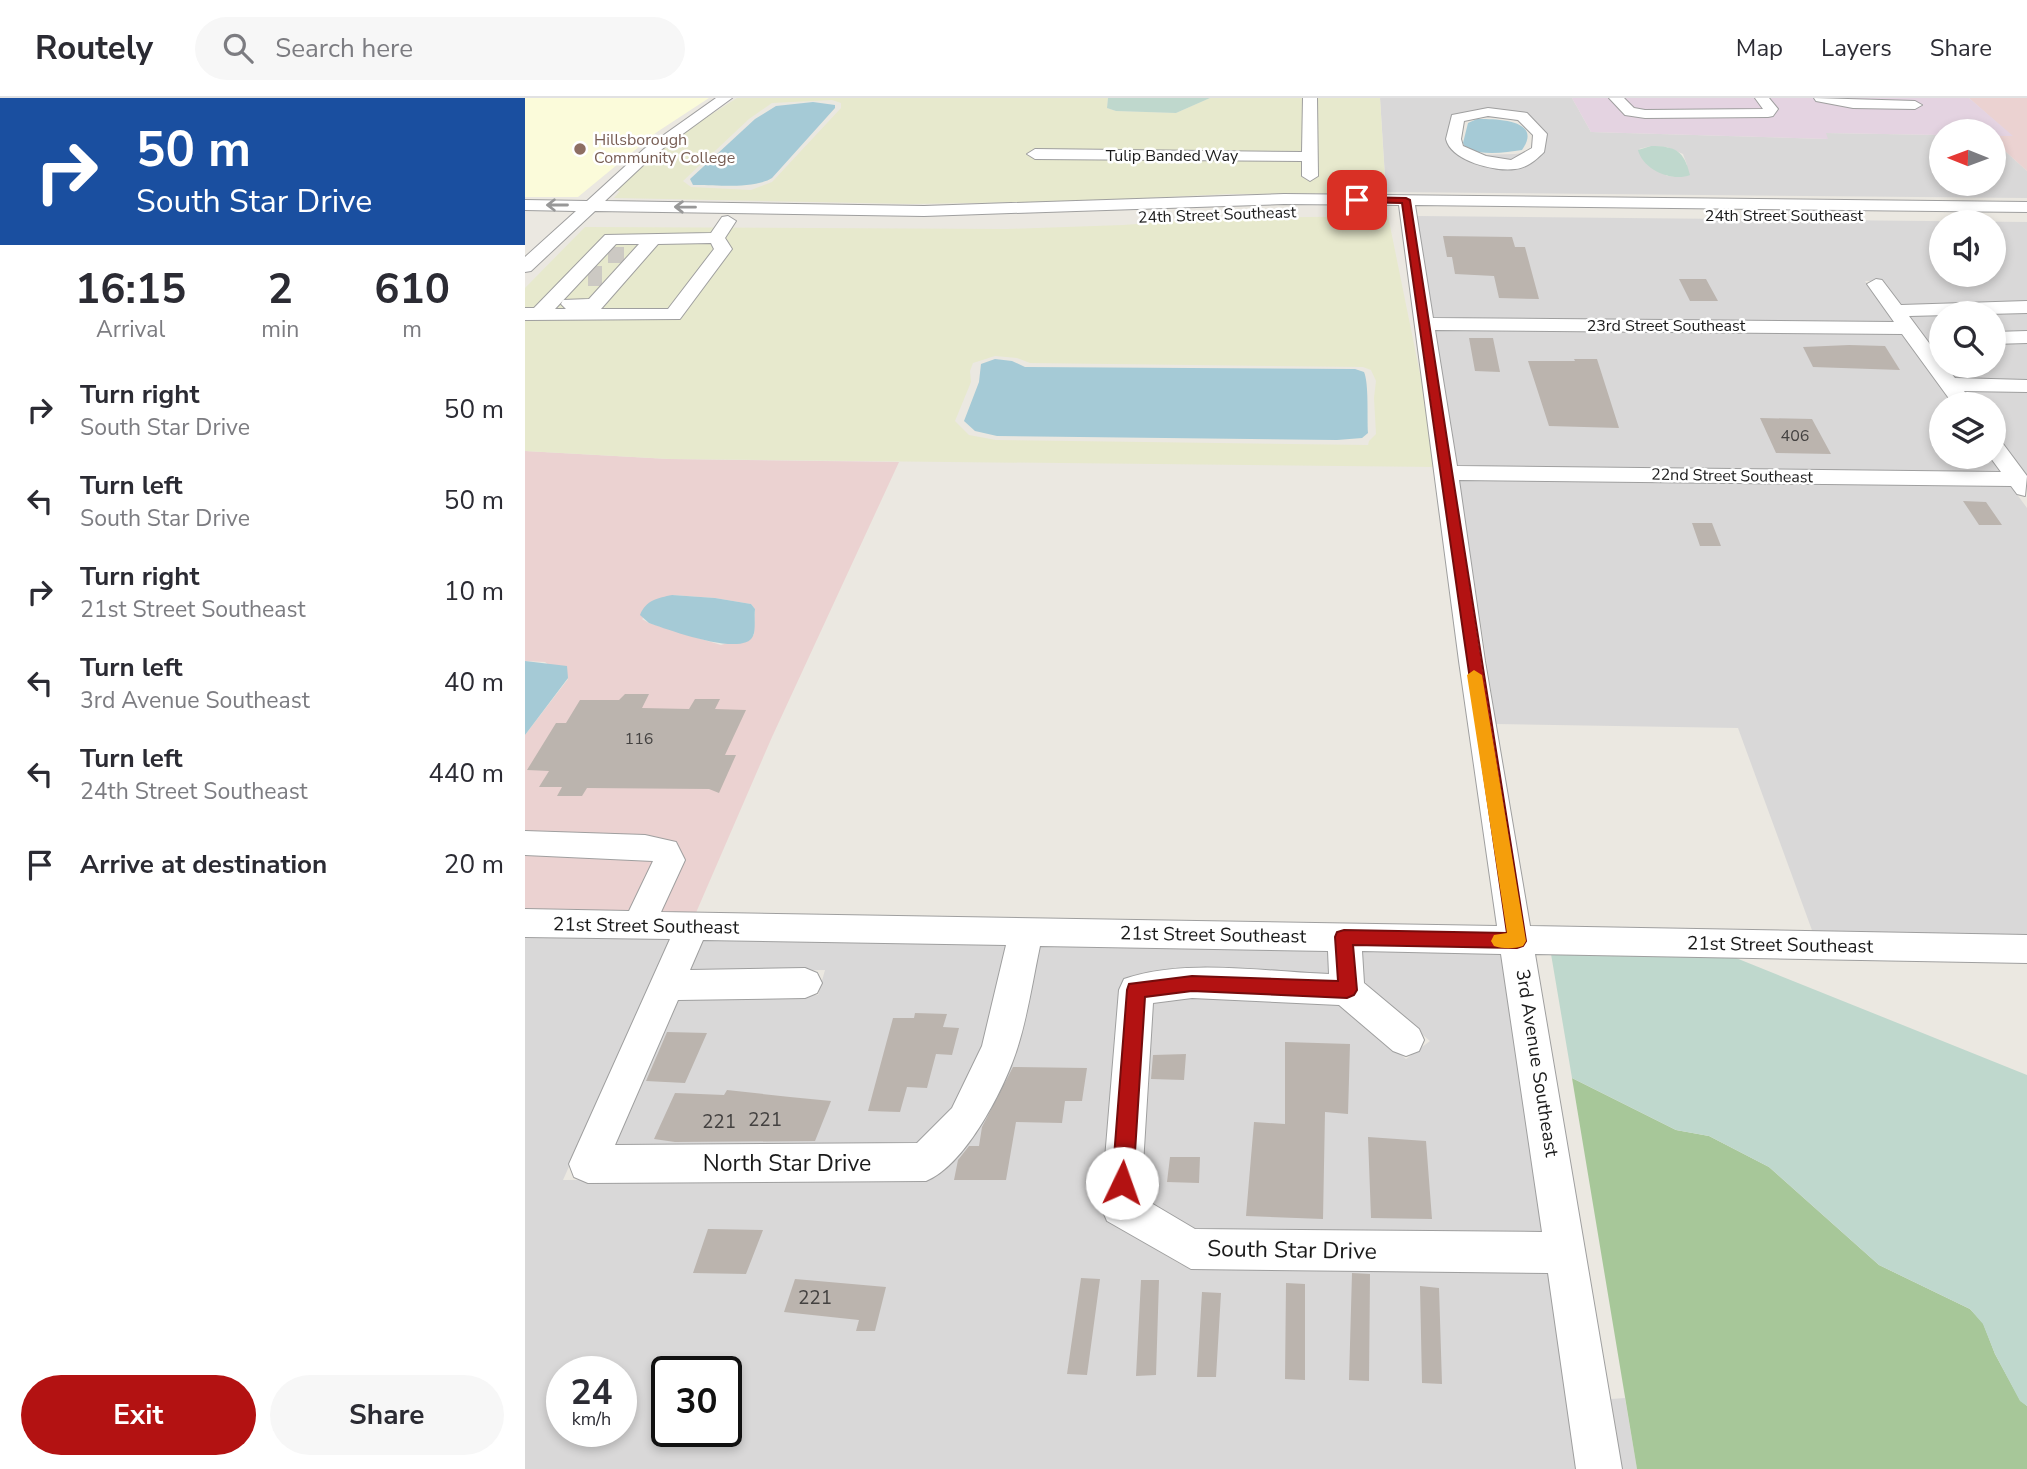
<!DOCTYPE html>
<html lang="en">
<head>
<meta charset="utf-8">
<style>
	:root { --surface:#fff; --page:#f7f7f7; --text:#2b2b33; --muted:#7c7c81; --line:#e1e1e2; --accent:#b31212 }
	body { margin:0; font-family:"Nunito Sans",sans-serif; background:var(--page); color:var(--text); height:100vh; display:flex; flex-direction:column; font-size:26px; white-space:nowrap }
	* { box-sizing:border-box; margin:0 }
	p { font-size:23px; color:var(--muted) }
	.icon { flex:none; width:38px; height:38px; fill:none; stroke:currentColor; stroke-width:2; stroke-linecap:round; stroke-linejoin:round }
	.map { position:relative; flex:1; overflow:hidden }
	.drawer { display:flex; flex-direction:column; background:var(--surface); width:525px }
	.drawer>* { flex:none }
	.top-card { background:#1a4fa0; color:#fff; overflow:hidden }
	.needle { width:46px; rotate:271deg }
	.fabs { position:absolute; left:1404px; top:21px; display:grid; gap:14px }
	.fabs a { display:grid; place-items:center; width:77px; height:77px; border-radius:50%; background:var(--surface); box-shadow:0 4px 10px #0003; font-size:35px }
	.speed { position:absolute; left:21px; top:1258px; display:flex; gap:14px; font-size:35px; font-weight:700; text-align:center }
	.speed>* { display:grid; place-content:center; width:91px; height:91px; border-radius:50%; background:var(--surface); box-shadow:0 4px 10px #0003; line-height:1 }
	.speed small { font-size:18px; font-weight:400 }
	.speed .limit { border:4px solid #111; border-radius:10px; background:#fff; color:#111 }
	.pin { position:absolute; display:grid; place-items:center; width:60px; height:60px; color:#fff; margin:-30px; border-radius:14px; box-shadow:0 4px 10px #0006 }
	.me { position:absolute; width:77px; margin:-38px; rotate:3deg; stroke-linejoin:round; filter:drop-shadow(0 0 5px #0008) }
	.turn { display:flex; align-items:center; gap:24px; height:147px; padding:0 21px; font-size:32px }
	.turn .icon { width:91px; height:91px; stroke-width:2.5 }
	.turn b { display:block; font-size:49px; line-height:60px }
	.eta { display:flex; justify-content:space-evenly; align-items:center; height:119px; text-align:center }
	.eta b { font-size:42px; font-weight:700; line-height:49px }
	.button { display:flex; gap:14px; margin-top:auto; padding:14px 21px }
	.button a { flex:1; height:80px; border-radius:42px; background:var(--accent); color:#fff; font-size:28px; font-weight:700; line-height:80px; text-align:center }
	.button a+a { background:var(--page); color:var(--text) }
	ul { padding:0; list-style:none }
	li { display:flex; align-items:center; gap:21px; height:91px; padding:0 21px }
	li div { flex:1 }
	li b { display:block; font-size:26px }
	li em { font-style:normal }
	header { display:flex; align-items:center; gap:42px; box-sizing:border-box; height:98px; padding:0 35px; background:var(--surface); border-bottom:2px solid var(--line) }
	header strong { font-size:33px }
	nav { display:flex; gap:38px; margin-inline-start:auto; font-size:24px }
	.search { width:490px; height:63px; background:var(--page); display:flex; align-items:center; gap:18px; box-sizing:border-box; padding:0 24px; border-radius:38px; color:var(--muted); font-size:26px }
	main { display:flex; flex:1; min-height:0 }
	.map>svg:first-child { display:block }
	.residential { fill:#d9d8d8; fill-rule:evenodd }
	.commercial { fill:#ebd2d1; fill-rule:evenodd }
	.industrial { fill:#e4d3e1 }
	.education { fill:#fbfbda }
	.farmland { fill:#e7e9cd; fill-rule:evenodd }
	.forest { fill:#a7c799 }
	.wetland { fill:#bfd8cd }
	.water { fill:#a5cad6 }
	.building { fill:#bbb4ae }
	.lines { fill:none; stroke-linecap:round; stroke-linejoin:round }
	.minor-tunnel-far1 { stroke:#ccc9c3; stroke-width:16; stroke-dasharray:16 8; stroke-linecap:butt }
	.minor-tunnel { stroke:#ccc9c3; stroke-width:20; stroke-dasharray:20 10; stroke-linecap:butt }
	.minor-casing { stroke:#9f9f9f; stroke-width:2 }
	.minor { fill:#fff; fill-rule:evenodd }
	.oneway { stroke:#989898 }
	.route { fill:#b31212; stroke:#740c0c; stroke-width:2 }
	.slow { fill:#f59e0b }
	.education-dot { fill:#8d6e63; stroke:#fff; stroke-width:2.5 }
	.labels { text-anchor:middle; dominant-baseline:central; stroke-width:5; stroke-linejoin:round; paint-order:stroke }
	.far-education-label { font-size:16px; fill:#785e54; stroke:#fff; text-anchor:start }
	.far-street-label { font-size:16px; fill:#1b1b1b; stroke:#fff }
	.number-label { font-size:16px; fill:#434140 }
	.street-label { font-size:19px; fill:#1b1b1b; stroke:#fff }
	.near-number-label { font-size:19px; fill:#434140 }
	.near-street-label { font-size:23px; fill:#1b1b1b; stroke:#fff }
</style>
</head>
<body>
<header>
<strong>Routely</strong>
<div class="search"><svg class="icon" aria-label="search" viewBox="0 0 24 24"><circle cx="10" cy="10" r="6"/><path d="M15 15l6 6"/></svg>Search here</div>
<nav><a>Map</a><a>Layers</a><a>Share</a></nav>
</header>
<main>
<section class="drawer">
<div class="top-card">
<div class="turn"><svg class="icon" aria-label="right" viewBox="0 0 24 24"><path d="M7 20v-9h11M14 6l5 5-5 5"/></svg><div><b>50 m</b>South Star Drive</div></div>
</div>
<div class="eta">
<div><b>16:15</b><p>Arrival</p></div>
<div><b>2</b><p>min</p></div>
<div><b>610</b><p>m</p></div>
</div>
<ul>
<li><svg class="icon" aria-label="right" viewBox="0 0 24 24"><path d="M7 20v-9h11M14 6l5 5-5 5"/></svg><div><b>Turn right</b><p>South Star Drive</p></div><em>50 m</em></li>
<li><svg class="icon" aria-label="left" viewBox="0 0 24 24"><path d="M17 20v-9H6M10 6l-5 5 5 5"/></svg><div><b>Turn left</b><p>South Star Drive</p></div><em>50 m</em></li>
<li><svg class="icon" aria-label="right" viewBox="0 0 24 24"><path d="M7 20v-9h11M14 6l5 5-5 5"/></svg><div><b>Turn right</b><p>21st Street Southeast</p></div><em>10 m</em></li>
<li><svg class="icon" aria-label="left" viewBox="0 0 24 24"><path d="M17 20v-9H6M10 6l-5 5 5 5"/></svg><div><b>Turn left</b><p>3rd Avenue Southeast</p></div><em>40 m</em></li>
<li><svg class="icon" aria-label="left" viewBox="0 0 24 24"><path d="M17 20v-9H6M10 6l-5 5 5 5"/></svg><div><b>Turn left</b><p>24th Street Southeast</p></div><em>440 m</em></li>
<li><svg class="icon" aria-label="arrive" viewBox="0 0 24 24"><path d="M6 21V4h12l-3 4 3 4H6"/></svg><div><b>Arrive at destination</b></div><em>20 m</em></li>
</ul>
<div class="button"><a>Exit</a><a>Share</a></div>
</section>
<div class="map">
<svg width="1502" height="1371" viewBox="0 0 1502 1371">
	<rect width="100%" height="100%" fill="#ebe8e1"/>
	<path class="residential" d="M855,0H1047L1066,34L1302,41L1300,35L1416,37V86H1468V42L1502,73V100L861,94ZM950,19L985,21L1002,26L1008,39L1006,49L1002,54L990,56L950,57L932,44L938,24ZM1126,48L1142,49L1158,56L1162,67L1157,79L1142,78L1114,51Z
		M892,118L1502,124V379L1468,334V306H1448L1420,268H1468V215H1416V263L1357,183H1340L1371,226L909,222ZM1416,124H1468V177H1416Z
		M910,230L1376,234L1428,306H1416V359H1465L1477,376L933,370Z
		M934,381L1485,387L1502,410V839L1288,835L1213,630L971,626Z
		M0,837L146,840L38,1082L398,1080L514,846L803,851L805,878L594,892L577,1110L585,1124L655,1166L665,1169L1025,1172L1053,1371H0ZM37,1274H96V1334H37ZM142,1274H201V1334H142Z
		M178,841L482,846L458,947L424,1016L394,1048L88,1050L152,899L293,897L300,872L163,874Z
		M836,851L977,854L1020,1137L673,1133L616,1100L627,903L666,898L816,905L881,961L905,943L839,887Z
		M1100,1300L1112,1371H1097L1086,1301Z"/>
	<path class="commercial" d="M1444,0H1502V73L1468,42V38H1487Z
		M0,353L144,361L374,364L247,639L170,817L0,814V637L43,581L20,564L0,563ZM147,497L190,500L226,506L230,511L229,537L196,547L124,525L117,521Z"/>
	<path class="industrial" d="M1047,0H1444L1488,38H1468V33H1416V37L1301,35L1303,41L1066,34Z"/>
	<path class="education" d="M0,0H184L132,34L53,99H0Z"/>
	<path class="farmland" d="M212,0H583L582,10L591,13L651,15L685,0H855L861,99L859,95L703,96L562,103L387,106L89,100L95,93H89L160,33ZM307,2L316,5V10L247,84L226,92L166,89L158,83L224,21L247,5Z
		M863,118L905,325L911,369L144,361L0,353V190L60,129L482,131L598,127L696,120ZM470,258L492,260L505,265L838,269L846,272L851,283L849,300L851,336L844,343L843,347L471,342L444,337L430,323L446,284L445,273L448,265Z"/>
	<path class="forest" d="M1047,980L1151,1032L1184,1038L1244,1069L1354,1167L1445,1211L1458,1225L1470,1256L1495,1302L1502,1308V1371H1112Z"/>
	<path class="wetland" d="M583,0H685L651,15L591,13L582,10Z
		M1126,48C1151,48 1159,53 1165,77C1147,84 1118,72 1113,52Z
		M1026,856L1206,858L1502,977V1308L1495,1303L1470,1256L1458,1226L1445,1211L1354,1167L1244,1069L1184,1038L1151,1032L1047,980Z"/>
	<path class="water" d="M288,4L310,7V10L247,80C230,91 188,87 168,87L165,81L230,21L251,8Z
		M952,21C970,21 1019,21 997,52C979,55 958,57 941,51L938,45L943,25Z
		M470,261L487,263L500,269L830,271L839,274C844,285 842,320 843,335L837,340L812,342L472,338L450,333L439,323L454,284L456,266Z
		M147,497L190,500L226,506L230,511C229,518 231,532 228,538C219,560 141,531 124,525L115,517C121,502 133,500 147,497Z
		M0,563L42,568L43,580L0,637Z"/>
	<path class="building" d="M918,138L987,139L990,149H1000L1014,201L974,200L969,178L930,176L927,159H922Z
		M1154,181H1181L1193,203H1165Z
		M944,240H968L975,274L950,273Z
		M1324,247L1360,248L1375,272L1288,269L1278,249Z
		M1049,261H1072L1094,330L1024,328L1003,263H1050Z
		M1235,320L1287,321L1306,356L1251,355Z
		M1438,403L1461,404L1477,427H1454Z
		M1167,425H1187L1196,448H1175Z
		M100,596H124L117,610L164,611L170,601H195L190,611L221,612L200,657H211L194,695L184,691L62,690L57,698H32L37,689H14L24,673L2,672L31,625H41L55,602H94Z
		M390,915L422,916L418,929L434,930L427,957L411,956L402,990L382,989L375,1014L343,1013L368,920H389Z
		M142,934L182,935L160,985L121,983Z
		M760,944L825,946L823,1016L800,1014L798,1121L721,1118L729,1024L760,1026Z
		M661,956L659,982L626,981L628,957Z
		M488,969L562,970L557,1003H540L537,1025L491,1024L481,1082H429L433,1062L444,1048H454L457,1029Z
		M202,992L265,999L306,1003L290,1043L150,1044L129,1041L150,995L199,997Z
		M843,1039L901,1043L907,1121L846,1120Z
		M645,1059H675L674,1085L642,1084Z
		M183,1131L238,1132L221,1176L168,1175Z
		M827,1175L845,1176L844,1283L824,1282Z
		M556,1180L575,1181L562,1277L542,1276Z
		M270,1181L361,1189L350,1233H331L334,1222L259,1214Z
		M616,1182H634L631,1277L611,1278Z
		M761,1185L780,1186V1282L760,1281Z
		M895,1188L914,1190L917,1286L897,1285Z
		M677,1194L696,1195L691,1279H672Z"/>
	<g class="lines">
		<path class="minor-tunnel-far1" d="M83,157H99"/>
		<path class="minor-tunnel" d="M63,178H77"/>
		<defs>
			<path id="minor" d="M191,0H207L129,57L80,103L399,108L759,96L1502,104V114L890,107L908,220L1369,224L1342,186L1351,181L1357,182L1376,207L1502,203V215L1384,218L1416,261V268H1420L1430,280L1502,282V294L1439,293L1448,306H1428L1377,236L910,232L932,368L1476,374L1465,359H1468V341L1476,343L1502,378L1500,398L1492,396L1486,388L934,382L960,563L1005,828L1502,837V865L1010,856L1097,1371H1051L1023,1175L666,1171L582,1123L576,1109L594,892L599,881C659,860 741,874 804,876L803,853L515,848C508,881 503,916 493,948C481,988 441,1067 401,1083L63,1085L49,1079L44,1066L145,841L0,839V811L104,813L128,763L0,757V733L120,737L151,744L160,762L136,814L972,828L934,563L874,107L759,106L399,118L70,113L6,173L0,174V159L51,113L0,112V102L62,103L119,51ZM178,842L481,847L457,948L427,1010L392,1045L90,1047L153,902L280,900L292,895L297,885L292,875L280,870L165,872ZM837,853L976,856L1017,1134L670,1131L616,1099L628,905L667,900L814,907L868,953L881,958L894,953L899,942L894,931L839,885Z
				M778,0H792L793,78L785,83L777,78V63L510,61L502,56L510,51L777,54Z
				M1084,0H1099L1109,10L1120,12L1238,11L1230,0H1244L1253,11L1248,18L1243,19L1120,20L1100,17Z
				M1289,0L1390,3L1397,7L1390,11L1328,10L1291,3Z
				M963,10L1002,15L1022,36L1019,54C1011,62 1002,70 990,71C970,74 926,63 921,41L927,17ZM963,18L993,22L1008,37L1007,50L986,62L961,58L938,48L936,41L939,23Z
				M203,118L211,123L200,140L207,151L155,221L0,222V210H9L80,137L186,135L197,119ZM186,145L189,151L143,211H76L133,146ZM91,146H114L64,201L38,202L36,206L41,211H30Z
				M1502,233V245L1468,246V234Z"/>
		</defs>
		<use href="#minor" class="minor-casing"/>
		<use href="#minor" class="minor"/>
	</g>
	<defs><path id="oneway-shaft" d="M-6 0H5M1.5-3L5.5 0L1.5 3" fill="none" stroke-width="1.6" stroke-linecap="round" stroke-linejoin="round" transform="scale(1.75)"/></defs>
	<g class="oneway">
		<use href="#oneway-shaft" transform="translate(32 107) rotate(-180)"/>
		<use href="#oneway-shaft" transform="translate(160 109) rotate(-179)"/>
	</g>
	<path class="route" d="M832,99L881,100L885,102C924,349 960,596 1001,843L998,848L992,850L828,847L832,892L829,897L822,900L667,893L620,899L608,1085L605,1092L597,1095L590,1092L587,1085L602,892L604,886L667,878L813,883L810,839L812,834L819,832L982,835C945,592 913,348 877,105L829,104Z"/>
	<path class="slow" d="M949,572L957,577L1001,843L998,848C989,851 978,851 969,848L966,843L969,837L982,835L942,577Z"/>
	<circle class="education-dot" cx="55" cy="51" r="7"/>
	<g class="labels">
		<g class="far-education-label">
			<text x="69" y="42">Hillsborough<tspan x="69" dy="18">Community College</tspan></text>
		</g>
		<g class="far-street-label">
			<text x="647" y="58">Tulip Banded Way</text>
			<text transform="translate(692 117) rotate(-2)">24th Street Southeast</text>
			<text x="1259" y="118">24th Street Southeast</text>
			<text x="1141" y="228">23rd Street Southeast</text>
			<text transform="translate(1207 378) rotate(1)">22nd Street Southeast</text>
		</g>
		<g class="number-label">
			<text x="1270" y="338">406</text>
			<text x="114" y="641">116</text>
		</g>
		<g class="street-label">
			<text transform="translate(121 828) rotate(1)">21st Street Southeast</text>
			<text transform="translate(688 837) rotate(1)">21st Street Southeast</text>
			<text transform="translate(1255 847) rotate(1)">21st Street Southeast</text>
			<text transform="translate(1012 965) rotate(81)">3rd Avenue Southeast</text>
		</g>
		<g class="near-number-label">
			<text x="240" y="1022">221</text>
			<text x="194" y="1024">221</text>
			<text x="290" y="1200">221</text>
		</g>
		<g class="near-street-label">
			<text x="262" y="1065">North Star Drive</text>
			<text transform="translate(767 1152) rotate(1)">South Star Drive</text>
		</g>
	</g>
</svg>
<div class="fabs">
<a><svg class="needle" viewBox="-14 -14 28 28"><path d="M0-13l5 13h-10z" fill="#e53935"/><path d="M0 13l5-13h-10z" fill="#7c7c81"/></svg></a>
<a><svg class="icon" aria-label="sound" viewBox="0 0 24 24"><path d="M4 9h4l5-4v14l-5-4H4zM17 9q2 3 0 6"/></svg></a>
<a><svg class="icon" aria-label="search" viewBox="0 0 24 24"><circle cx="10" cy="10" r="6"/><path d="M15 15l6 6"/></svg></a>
<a><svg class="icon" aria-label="layers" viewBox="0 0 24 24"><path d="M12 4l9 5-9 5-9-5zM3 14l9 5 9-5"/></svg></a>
</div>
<div class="speed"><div>24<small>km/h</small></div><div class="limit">30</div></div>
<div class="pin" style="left:832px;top:102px;background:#d93025"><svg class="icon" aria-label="arrive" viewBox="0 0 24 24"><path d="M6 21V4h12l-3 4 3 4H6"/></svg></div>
<svg class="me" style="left:597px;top:1085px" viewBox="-20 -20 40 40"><circle r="19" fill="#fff"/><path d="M0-13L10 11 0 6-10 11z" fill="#b31212"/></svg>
</div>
</main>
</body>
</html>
